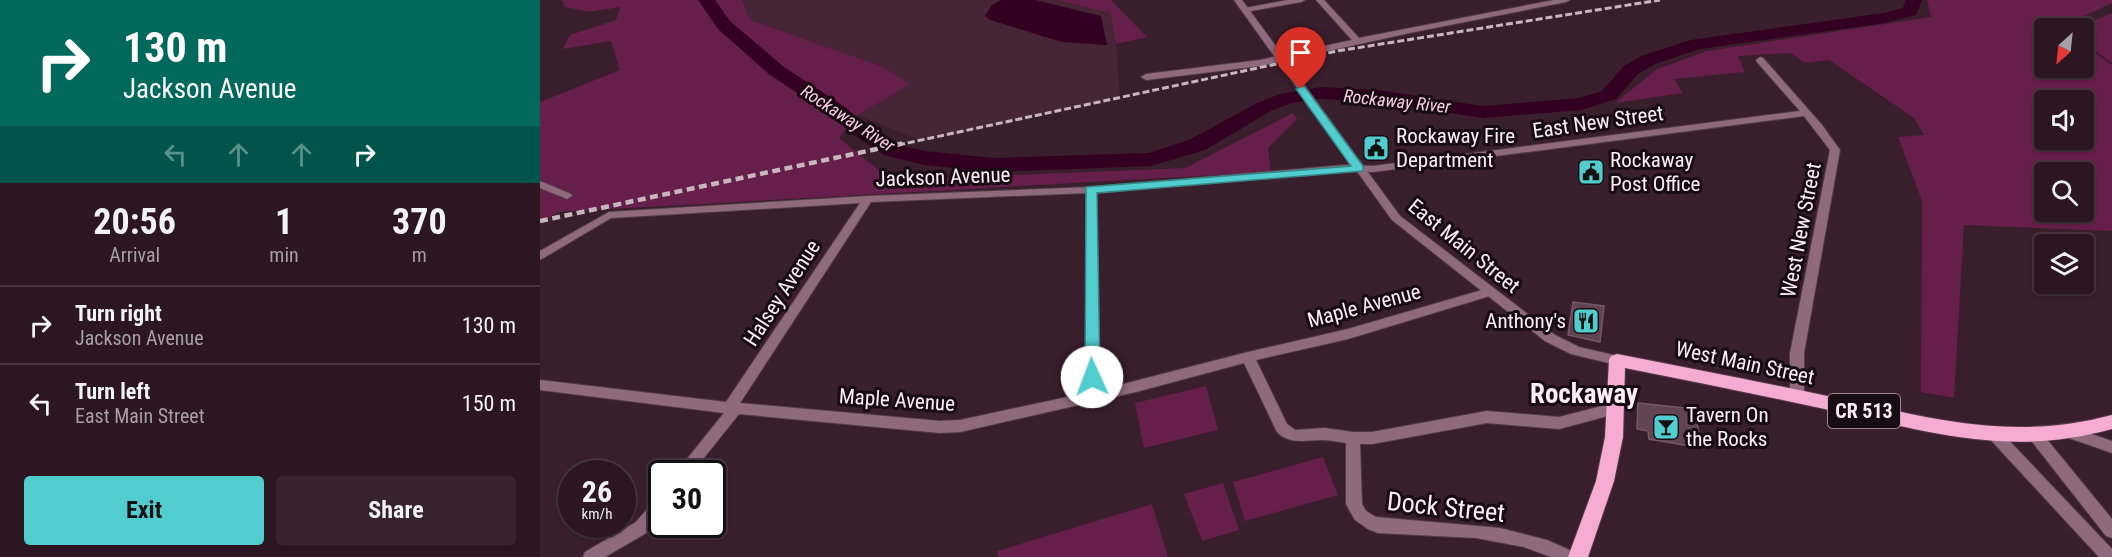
<!DOCTYPE html>
<html lang="en">
<head>
<meta charset="utf-8">
<style>
	:root { --surface:#2b1621; --page:#37232e; --text:#f1f3f6; --muted:#a69fa5; --line:#47353f; --accent:#52cdcf }
	body { margin:0; font-family:"Roboto Condensed",sans-serif; background:var(--page); color:var(--text); height:100vh; display:flex; flex-direction:column; font-size:22px; white-space:nowrap }
	* { box-sizing:border-box; margin:0 }
	p { font-size:20px; color:var(--muted) }
	.icon { flex:none; width:33px; height:33px; fill:none; stroke:currentColor; stroke-width:2; stroke-linecap:round; stroke-linejoin:round }
	.map { position:relative; flex:1; overflow:hidden }
	.panel { display:flex; flex-direction:column; background:var(--surface); width:540px }
	.panel>* { flex:none }
	.banner { background:#00695c; color:#fff; overflow:hidden }
	.needle { width:39px; rotate:207deg }
	.buttons { position:absolute; left:1494px; top:18px; display:grid; gap:12px }
	.buttons a { display:grid; place-items:center; width:60px; height:60px; border-radius:6px; background:var(--surface); box-shadow:0 2px 4px #0004,0 0 0 2px var(--line); font-size:30px }
	.speed { position:absolute; left:18px; top:460px; display:flex; gap:12px; font-size:30px; font-weight:700; text-align:center }
	.speed>* { display:grid; place-content:center; width:78px; height:78px; border-radius:50%; background:var(--surface); box-shadow:0 2px 4px #0004,0 0 0 2px var(--line); line-height:1 }
	.speed small { font-size:15px; font-weight:400 }
	.speed .limit { border:3px solid #111; border-radius:9px; background:#fff; color:#111 }
	.pin { position:absolute; display:grid; place-items:center; width:51px; height:51px; color:#fff; margin:-62px -26px; border-radius:50% 50% 50% 0; rotate:-45deg; box-shadow:0 0 6px #0007 }
	.pin .icon { rotate:45deg }
	.me { position:absolute; width:66px; margin:-33px; rotate:358deg; stroke-linejoin:round; filter:drop-shadow(0 0 4px #0008) }
	.turn { display:flex; align-items:center; gap:21px; height:126px; padding:0 24px; font-size:27px }
	.turn .icon { width:78px; height:78px; stroke-width:2.5 }
	.turn b { display:block; font-size:42px; line-height:51px }
	.lanes { display:flex; align-items:center; height:57px; padding:0 24px; background:#0003; justify-content:center; gap:30px; direction:ltr }
	.lanes .off { opacity:.35 }
	.eta { display:flex; justify-content:space-evenly; align-items:center; height:102px; text-align:center }
	.eta b { font-size:36px; font-weight:700; line-height:42px }
	.primary-button { display:flex; gap:12px; margin-top:auto; padding:12px 24px }
	.primary-button a { flex:1; height:69px; border-radius:6px; background:var(--accent); color:#111; font-size:24px; font-weight:700; line-height:69px; text-align:center }
	.primary-button a+a { background:var(--page); color:var(--text) }
	ul { padding:0; list-style:none }
	li { display:flex; align-items:center; gap:18px; height:78px; padding:0 24px; border-top:2px solid var(--line) }
	li div { flex:1 }
	li b { display:block; font-size:22px }
	li em { font-style:normal }
	main { display:flex; flex:1; min-height:0 }
	.map>svg:first-child { display:block }
	.built { fill:#462537 }
	.green { fill:#661e4a; fill-rule:evenodd }
	.water { fill:#340021 }
	.lines { fill:none; stroke-linecap:round; stroke-linejoin:round }
	.river { fill:#340021; fill-rule:evenodd }
	.building { fill:#614352; stroke:#765767; stroke-width:1.5 }
	.minor-casing { stroke:#543b48; stroke-width:2 }
	.tertiary-casing { stroke:#543b48; stroke-width:2 }
	.primary-casing { stroke:#543b48; stroke-width:2 }
	.minor { fill:#8e6a7c; fill-rule:evenodd }
	.tertiary { fill:#8e6a7c; fill-rule:evenodd }
	.primary { fill:#f5abd2; fill-rule:evenodd }
	.rail-far1 { stroke:#c8b6bf; stroke-width:3; stroke-dasharray:7 3; stroke-linecap:butt }
	.rail { stroke:#c8b6bf; stroke-width:4.5; stroke-dasharray:8 4.5; stroke-linecap:butt }
	.route { fill:#52cdcf; stroke:#358587; stroke-width:1.5 }
	.labels { text-anchor:middle; dominant-baseline:central; stroke-width:6; stroke-linejoin:round; paint-order:stroke }
	.far-water-label { font-size:18px; font-style:italic; fill:#f7cae1; stroke:#180c13 }
	.shield { fill:#180c13; stroke:#b8aab1; stroke-width:1.5 }
	.shield-label { font-size:20px; font-weight:bold; fill:#fdeef5 }
	.street-label { font-size:21px; fill:#fdeef5; stroke:#180c13 }
	.poi-label { font-size:21px; fill:#fdeef5; stroke:#180c13; text-anchor:start }
	.near-street-label { font-size:26px; fill:#fdeef5; stroke:#180c13 }
	.district-label { font-size:27px; font-weight:bold; fill:#fdeef5; stroke:#180c13 }
</style>
</head>
<body>
<main>
<section class="panel">
<div class="banner">
<div class="turn"><svg class="icon" aria-label="right" viewBox="0 0 24 24"><path d="M7 20v-9h11M14 6l5 5-5 5"/></svg><div><b>130 m</b>Jackson Avenue</div></div>
<div class="lanes"><svg class="icon off" aria-label="left" viewBox="0 0 24 24"><path d="M17 20v-9H6M10 6l-5 5 5 5"/></svg><svg class="icon off" aria-label="ahead" viewBox="0 0 24 24"><path d="M12 20V5M6 11l6-6 6 6"/></svg><svg class="icon off" aria-label="ahead" viewBox="0 0 24 24"><path d="M12 20V5M6 11l6-6 6 6"/></svg><svg class="icon" aria-label="right" viewBox="0 0 24 24"><path d="M7 20v-9h11M14 6l5 5-5 5"/></svg></div>
</div>
<div class="eta">
<div><b>20:56</b><p>Arrival</p></div>
<div><b>1</b><p>min</p></div>
<div><b>370</b><p>m</p></div>
</div>
<ul>
<li><svg class="icon" aria-label="right" viewBox="0 0 24 24"><path d="M7 20v-9h11M14 6l5 5-5 5"/></svg><div><b>Turn right</b><p>Jackson Avenue</p></div><em>130 m</em></li>
<li><svg class="icon" aria-label="left" viewBox="0 0 24 24"><path d="M17 20v-9H6M10 6l-5 5 5 5"/></svg><div><b>Turn left</b><p>East Main Street</p></div><em>150 m</em></li>
</ul>
<div class="primary-button"><a>Exit</a><a>Share</a></div>
</section>
<div class="map">
<svg width="1572" height="557" viewBox="0 0 1572 557">
	<rect width="100%" height="100%" fill="#391e2c"/>
	<path class="built" d="M202,0H517L570,13L576,44L580,98L383,141L318,115L369,84L341,66L210,20Z"/>
	<path class="green" d="M22,0H202L210,20L341,66L370,84L318,115L299,138L351,180L645,168L753,113L757,119L728,148L731,172L18,212L0,223V102L80,70L71,41L23,49L30,35L76,20L80,7L49,12L25,7Z
		M517,0H571L607,37L576,44L570,13Z
		M1387,0H1572V3L1519,28H1504V68H1544V45L1572,65V231L1424,225L1414,398L1381,392L1382,201L1358,137L1384,135L1374,118L1289,60L1265,63L1251,53L1198,56L1205,72L1134,79L1143,93L1075,103L1117,69L1167,51L1391,17ZM1544,100V140H1504V100ZM1544,172V212H1504V172Z
		M1572,13V63L1544,43V28H1536Z
		M666,386L678,430L604,448L595,403Z
		M783,457L798,495L705,521L693,482Z
		M683,483L699,530L662,541L644,494Z
		M612,504L628,557H458L457,551Z"/>
	<path class="water" d="M461,0H495L561,16L567,45L522,42L450,20L445,16L452,5Z"/>
	<g class="lines">
		<path class="river" d="M158,0H175L190,21L244,67L305,107L329,128L360,145L384,151L454,158L609,153L649,140L717,103L740,94L781,87L838,90L943,106L1039,98L1062,91L1084,66L1101,56L1151,40L1344,13L1363,8L1366,0H1382L1376,15L1345,23L1160,49L1115,64L1098,74L1076,99L1041,110L943,118L838,102L781,99L751,103L731,111L665,150L611,166L454,172L384,165L344,155L315,136L291,115L230,75L178,29Z"/>
	</g>
	<path class="building" d="M1033,302L1064,306L1060,342L1028,335Z
		M1098,403L1154,409L1162,448L1109,439L1108,431L1097,429Z"/>
	<g class="lines">
		<defs>
			<path id="minor" d="M748,0H765L761,2L705,12L701,10L705,8Z
				M776,0H784L819,38L1014,0H1030L1026,2L874,32L720,66L606,80L601,77L606,74L720,60L812,40Z
				M1220,57L1223,58L1282,125L1300,150L1264,353V397L1262,401L1257,402L1252,401L1250,397V353L1290,150L1264,116L833,172L805,171L556,193L560,390L708,352L808,329L949,288L953,289L955,292L953,295L808,339L716,360L747,424L755,430L785,428L813,432H832L947,411L1019,417L1074,403L1079,405L1081,409L1079,413L1019,429L947,423L832,444H820L822,504L826,511L836,517L960,528L1007,540L1034,552L1036,557H1011L984,547L936,538L838,533L828,529L815,520L806,504V443C798,442 790,440 782,440C765,440 750,445 737,432L704,363L596,392L420,432L400,433L199,414L151,474H135L184,413L0,390V380L186,402L320,203L71,218L0,260V251L69,212L328,196L551,187L805,165L833,166L1260,111L1217,62L1216,60ZM546,193V393L420,420L400,421L200,403L331,202Z
				M0,181L31,194L32,196L27,199L0,188Z
				M1454,428L1459,430L1572,549V557H1559L1449,438L1447,434L1449,430Z
				M1495,429L1500,431L1572,519V538L1566,536L1490,439L1488,435L1490,431Z
				M122,497V515L108,532L65,557H43L45,552L96,522L117,498Z"/>
			<path id="tertiary" d="M694,0H702L860,216L1015,335L1039,347L1082,357L1084,360L1082,363L1077,365L1031,354L1005,341L852,220Z
				M1528,426L1572,441V453L1523,436L1521,432L1523,428Z"/>
			<path id="primary" d="M1077,354C1149,368 1221,382 1292,397C1392,418 1470,442 1572,415V429C1471,457 1393,433 1294,411C1225,396 1155,382 1085,368L1083,437L1074,481L1048,557H1028L1056,481L1065,437L1069,360L1071,356Z"/>
		</defs>
		<use href="#minor" class="minor-casing"/>
		<use href="#tertiary" class="tertiary-casing"/>
		<use href="#primary" class="primary-casing"/>
		<use href="#minor" class="minor"/>
		<use href="#tertiary" class="tertiary"/>
		<use href="#primary" class="primary"/>
		<path class="rail-far1" d="M358,145L797,51L1120,0"/>
		<path class="rail" d="M0,221L365,143"/>
	</g>
	<path class="route" d="M761,86L765,87L823,166V171L557,193L560,377L558,382H547L545,377L546,187L811,166L756,89Z"/>
	<defs>
		<symbol id="civic-square" viewBox="-11 -11 22 22"><rect x="-9" y="-9" width="18" height="18" rx="4" fill="#52cdcf" stroke="#180c13"/><path d="M-.6-6.5H3V-4.5H.6V-3L4-1V1h2V6H-6V1h2V-1L-.6-3ZM-1.2 2.5V6h2.4V2.5Z" fill="#111"/></symbol>
		<symbol id="restaurant-square" viewBox="-11 -11 22 22"><rect x="-9" y="-9" width="18" height="18" rx="4" fill="#52cdcf" stroke="#180c13"/><path d="M-5-6h1v4h1v-4h1v4h1v-4h1v5L-1.5 .5V6h-2V.5L-5-1ZM5-6V6H3V1.5H1.5Q1.5-4 5-6Z" fill="#111"/></symbol>
		<symbol id="bar-square" viewBox="-11 -11 22 22"><rect x="-9" y="-9" width="18" height="18" rx="4" fill="#52cdcf" stroke="#180c13"/><path d="M-6-5H6L.8 .8V4.5H3.5V6h-7V4.5H-.8V.8Z" fill="#111"/></symbol>
	</defs>
	<g fill-rule="evenodd">
		<use href="#civic-square" x="821" y="133" width="30" height="30"/>
		<use href="#civic-square" x="1036" y="157" width="30" height="30"/>
		<use href="#restaurant-square" x="1031" y="306" width="30" height="30"/>
		<use href="#bar-square" x="1111" y="412" width="30" height="30"/>
	</g>
	<g class="labels">
		<g class="far-water-label">
			<text transform="translate(857 101) rotate(6)">Rockaway River</text>
			<text transform="translate(308 118) rotate(33)">Rockaway River</text>
		</g>
		<rect class="shield" x="1288" y="394" width="72" height="34" rx="4.5"/>
		<g class="shield-label">
			<text x="1324" y="411">CR 513</text>
		</g>
		<g class="street-label">
			<text transform="translate(1058 122) rotate(-8)">East New Street</text>
			<text transform="translate(403 177) rotate(-2)">Jackson Avenue</text>
			<text transform="translate(1261 230) rotate(-79)">West New Street</text>
			<text transform="translate(924 246) rotate(39)">East Main Street</text>
			<text transform="translate(242 293) rotate(-57)">Halsey Avenue</text>
			<text transform="translate(824 306) rotate(-15)">Maple Avenue</text>
			<text transform="translate(1205 363) rotate(12)">West Main Street</text>
			<text transform="translate(357 400) rotate(4)">Maple Avenue</text>
		</g>
		<g class="poi-label">
			<text x="856" y="136">Rockaway Fire<tspan x="856" dy="24">Department</tspan></text>
			<text x="1070" y="160">Rockaway<tspan x="1070" dy="24">Post Office</tspan></text>
			<text x="1026" y="321" text-anchor="end">Anthony's</text>
			<text x="1146" y="415">Tavern On<tspan x="1146" dy="24">the Rocks</tspan></text>
		</g>
		<g class="near-street-label">
			<text transform="translate(906 507) rotate(6)">Dock Street</text>
		</g>
		<g class="district-label">
			<text x="1044" y="394">Rockaway</text>
		</g>
	</g>
</svg>
<div class="buttons">
<a><svg class="needle" viewBox="-14 -14 28 28"><path d="M0-13l5 13h-10z" fill="#e53935"/><path d="M0 13l5-13h-10z" fill="#a69fa5"/></svg></a>
<a><svg class="icon" aria-label="sound" viewBox="0 0 24 24"><path d="M4 9h4l5-4v14l-5-4H4zM17 9q2 3 0 6"/></svg></a>
<a><svg class="icon" aria-label="search" viewBox="0 0 24 24"><circle cx="10" cy="10" r="6"/><path d="M15 15l6 6"/></svg></a>
<a><svg class="icon" aria-label="layers" viewBox="0 0 24 24"><path d="M12 4l9 5-9 5-9-5zM3 14l9 5 9-5"/></svg></a>
</div>
<div class="speed"><div>26<small>km/h</small></div><div class="limit">30</div></div>
<div class="pin" style="left:761px;top:89px;background:#d93025"><svg class="icon" aria-label="arrive" viewBox="0 0 24 24"><path d="M6 21V4h12l-3 4 3 4H6"/></svg></div>
<svg class="me" style="left:552px;top:377px" viewBox="-20 -20 40 40"><circle r="19" fill="#fff"/><path d="M0-13L10 11 0 6-10 11z" fill="#52cdcf"/></svg>
</div>
</main>
</body>
</html>
